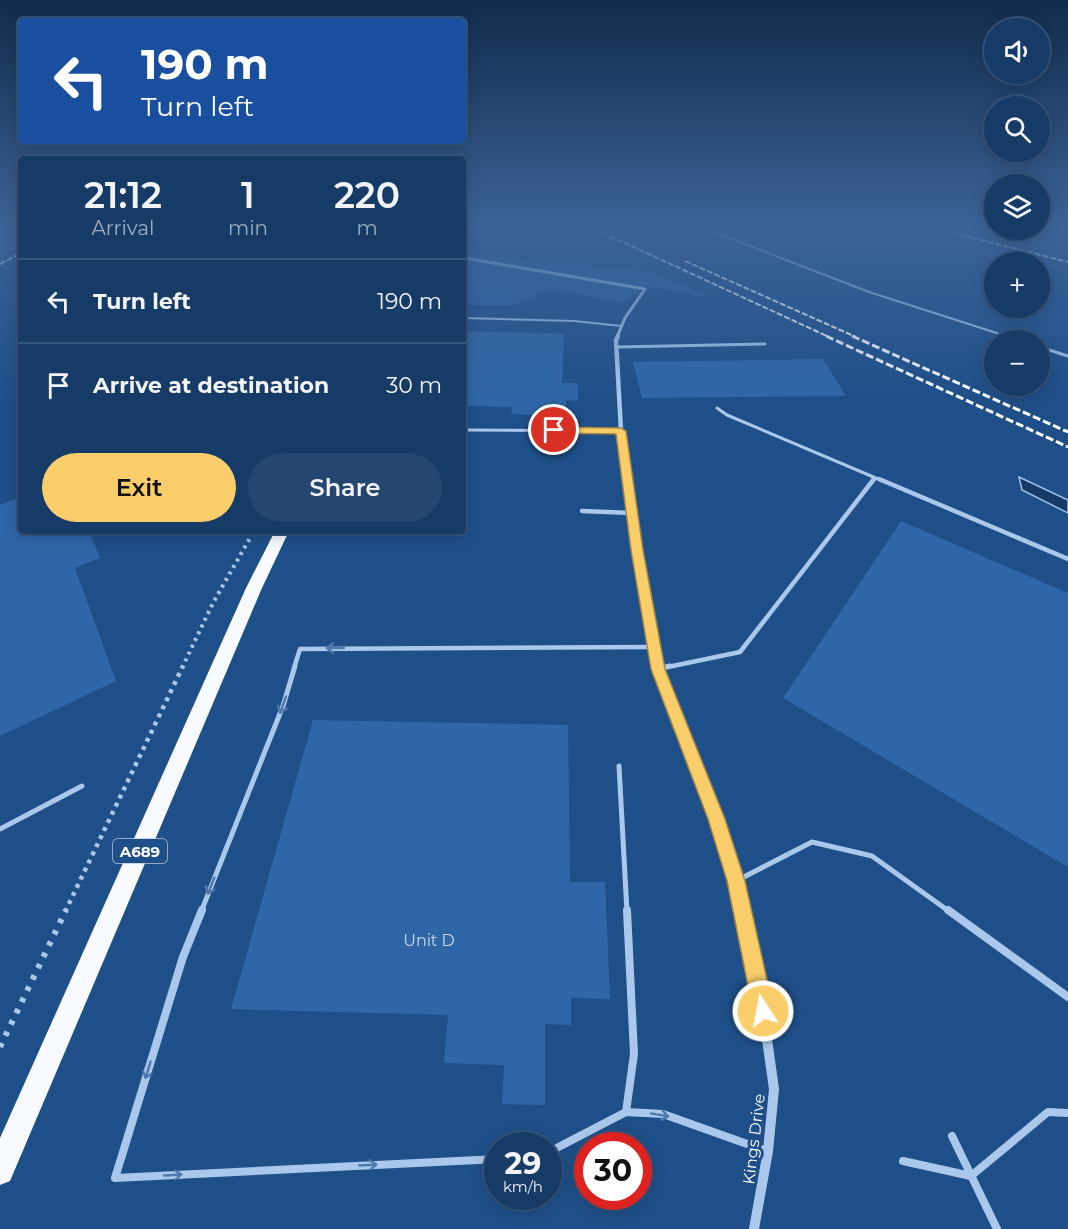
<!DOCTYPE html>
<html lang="en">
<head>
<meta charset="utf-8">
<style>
	:root { --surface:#173b67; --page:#244670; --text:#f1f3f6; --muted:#9eadc0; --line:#36557b; --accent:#f9ce6a }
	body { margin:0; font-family:Montserrat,sans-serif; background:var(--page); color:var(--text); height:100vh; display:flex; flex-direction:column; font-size:22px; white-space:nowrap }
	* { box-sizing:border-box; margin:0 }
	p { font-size:20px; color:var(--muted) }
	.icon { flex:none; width:33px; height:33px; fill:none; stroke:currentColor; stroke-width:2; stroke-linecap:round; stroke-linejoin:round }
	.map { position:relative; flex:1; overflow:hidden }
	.side { position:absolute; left:18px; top:156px; width:448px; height:378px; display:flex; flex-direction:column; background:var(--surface); border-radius:6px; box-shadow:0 3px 15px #0003,0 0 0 2px var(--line) }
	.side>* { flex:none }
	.banner { position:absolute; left:18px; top:18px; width:448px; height:126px; border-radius:6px; box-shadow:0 3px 15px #0003,0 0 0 2px var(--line); background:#1a4fa0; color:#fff; overflow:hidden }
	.controls { position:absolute; left:984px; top:18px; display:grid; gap:12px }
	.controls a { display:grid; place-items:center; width:66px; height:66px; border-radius:50%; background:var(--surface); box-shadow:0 3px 15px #0003,0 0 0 2px var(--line); font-size:30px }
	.speed { position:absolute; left:484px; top:1132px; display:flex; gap:12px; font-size:30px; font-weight:700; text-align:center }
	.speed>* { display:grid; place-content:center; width:78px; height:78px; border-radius:50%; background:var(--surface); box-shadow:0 3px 15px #0003,0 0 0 2px var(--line); line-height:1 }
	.speed small { font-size:15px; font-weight:400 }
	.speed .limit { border:9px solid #d22; background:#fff; color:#111 }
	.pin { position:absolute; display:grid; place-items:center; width:51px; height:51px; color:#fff; margin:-26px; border:3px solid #fff; border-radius:50%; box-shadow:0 2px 6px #0007 }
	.me { position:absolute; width:66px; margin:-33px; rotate:349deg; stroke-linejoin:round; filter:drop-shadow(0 0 4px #0008) }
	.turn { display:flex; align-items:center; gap:21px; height:126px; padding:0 24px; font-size:27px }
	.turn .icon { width:78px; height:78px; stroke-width:2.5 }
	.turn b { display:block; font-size:42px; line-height:51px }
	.eta { display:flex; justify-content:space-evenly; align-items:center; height:102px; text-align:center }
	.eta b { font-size:36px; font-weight:600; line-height:42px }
	.button { display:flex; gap:12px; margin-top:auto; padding:12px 24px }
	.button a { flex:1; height:69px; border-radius:36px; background:var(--accent); color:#111; font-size:24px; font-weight:600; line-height:69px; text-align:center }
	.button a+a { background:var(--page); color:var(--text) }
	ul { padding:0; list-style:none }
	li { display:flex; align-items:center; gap:18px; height:84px; padding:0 24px; border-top:2px solid var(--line) }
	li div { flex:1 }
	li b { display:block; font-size:22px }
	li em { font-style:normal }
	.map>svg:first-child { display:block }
	.green { fill:#2961a2 }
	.water { fill:#153a68; stroke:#9ec3ec; stroke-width:1.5 }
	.building { fill:#2f66a7 }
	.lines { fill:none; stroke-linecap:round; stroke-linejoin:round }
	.path-far3 { stroke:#aac8eb; stroke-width:2; stroke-dasharray:1.5 2; stroke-linecap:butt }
	.path-far2 { stroke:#aac8eb; stroke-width:4; stroke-dasharray:3 4.5; stroke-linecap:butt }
	.path-far1 { stroke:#aac8eb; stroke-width:4.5; stroke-dasharray:4 5; stroke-linecap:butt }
	.path { stroke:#aac8eb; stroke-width:6; stroke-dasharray:4.5 8; stroke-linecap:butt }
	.service-far4 { stroke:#aac8eb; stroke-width:2 }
	.service-far3 { stroke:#aac8eb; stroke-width:3 }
	.service-far2 { stroke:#aac8eb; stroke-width:4.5 }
	.service-far1 { stroke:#aac8eb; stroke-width:5 }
	.service { stroke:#aac8eb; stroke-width:8 }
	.minor-far4 { stroke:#aac8eb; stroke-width:3 }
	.minor-far3 { stroke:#aac8eb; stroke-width:4.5 }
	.minor-far2 { stroke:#aac8eb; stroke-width:5 }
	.minor-far1 { stroke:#aac8eb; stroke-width:8 }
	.minor { stroke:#aac8eb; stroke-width:10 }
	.trunk { fill:#f7fafe; fill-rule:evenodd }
	.rail-far1 { stroke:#fff; stroke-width:2; stroke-dasharray:6 2; stroke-linecap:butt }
	.rail { stroke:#fff; stroke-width:3; stroke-dasharray:8 3; stroke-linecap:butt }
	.oneway { stroke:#5079ab }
	.route { fill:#f9ce6a; stroke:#a28645; stroke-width:1.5 }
	.labels { text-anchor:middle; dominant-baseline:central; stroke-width:6; stroke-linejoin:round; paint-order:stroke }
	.shield { fill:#1f4f89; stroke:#bccadc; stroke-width:1.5 }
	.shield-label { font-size:15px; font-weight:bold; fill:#fff }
	.near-number-label { font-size:16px; fill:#cbd9e9 }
	.street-label { font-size:16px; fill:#fff; stroke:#1f4f89 }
</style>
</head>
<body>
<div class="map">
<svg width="1068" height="1229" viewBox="0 0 1068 1229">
	<rect width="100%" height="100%" fill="#1f4f89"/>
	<path class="green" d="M0,226H21V245L0,257Z
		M464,251L523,260L653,272L709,297L646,286L622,303L551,288L513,305H464Z"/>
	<path class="water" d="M1019,477L1068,500V513L1022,490Z"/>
	<path class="building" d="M464,331L564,334L562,383H578V401L566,400V408L559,409L558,426H530L531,415L511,414L512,407L464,406Z
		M823,359L846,396L642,398L633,362Z
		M21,497V531H89L100,558L75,568L116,681L0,736V505Z
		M901,521L1068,593V867L783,698Z
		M313,720L568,725L570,882H605L610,999L571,998V1025L545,1024V1105L502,1104L504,1065L444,1063L448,1015L231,1009Z"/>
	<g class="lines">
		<path class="path-far3" d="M0,232L9,226"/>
		<path class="path-far2" d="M182,668L213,603L254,531"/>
		<path class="path-far1" d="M65,912L183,666"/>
		<path class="path" d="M0,1047L66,910"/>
		<path class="service-far4" d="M698,226L869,292L1009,337
			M464,318L574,321L621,326"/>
		<path class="service-far3" d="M1004,336L1018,340
			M616,347L765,344
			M1040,347L1068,356
			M717,408L727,415L883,481
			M464,430L621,431
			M873,481L875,478"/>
		<path class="service-far2" d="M879,479L1068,559
			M582,511L632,513
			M294,668L300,649L653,647
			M663,668L740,652L874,479"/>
		<path class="service-far1" d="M658,669L670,666
			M619,766L627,912
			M0,829L82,786
			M736,881L812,842L872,856L950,912
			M201,912L283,706L295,666"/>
		<path class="service" d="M202,910L183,957L115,1178L498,1159
			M948,910L1068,997
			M626,1112L634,1054L627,910
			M952,1136L997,1229
			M549,1152L626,1112L663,1114L767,1151
			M903,1161L971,1176L1048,1112L1068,1113"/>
		<path class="minor-far4" d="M464,258L645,289L625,318L617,337"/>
		<path class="minor-far3" d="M618,336L616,340L621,431L628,481"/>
		<path class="minor-far2" d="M627,479L637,550L658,668"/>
		<path class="minor-far1" d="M658,666L716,819L736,881L742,912"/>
		<path class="minor" d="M742,910L763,1011L774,1089L768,1151L754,1229"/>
		<path class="trunk" d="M275,531H289L262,588L10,1181L0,1185V1138L246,588Z"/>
		<path class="rail-far1" d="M588,226L829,337
			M926,226L1068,262
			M685,261L856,337
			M0,264L21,253"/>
		<path class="rail" d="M826,336L1068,447
			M852,336L1068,432"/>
	</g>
	<defs><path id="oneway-shaft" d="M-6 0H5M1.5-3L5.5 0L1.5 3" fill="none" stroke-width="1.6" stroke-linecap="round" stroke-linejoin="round" transform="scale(1.5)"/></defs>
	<g class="oneway">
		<use href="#oneway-shaft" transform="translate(335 648) rotate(180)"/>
		<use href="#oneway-shaft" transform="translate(283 705) rotate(109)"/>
		<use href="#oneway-shaft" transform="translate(211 886) rotate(112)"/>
		<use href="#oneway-shaft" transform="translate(148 1070) rotate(107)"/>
		<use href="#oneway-shaft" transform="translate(660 1115) rotate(10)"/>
		<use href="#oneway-shaft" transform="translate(368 1165) rotate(-3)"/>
		<use href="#oneway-shaft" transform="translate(173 1175) rotate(-3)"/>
	</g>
	<linearGradient id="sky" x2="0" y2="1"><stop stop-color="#112b4b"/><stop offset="0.57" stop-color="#3c6397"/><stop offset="1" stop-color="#3c6397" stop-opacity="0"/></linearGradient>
	<rect width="1068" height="398" fill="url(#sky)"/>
	<path class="route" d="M554,427L621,428L626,431L643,550L665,669L725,819L745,881L774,1011L771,1018L763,1021L756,1018L753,1011L727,881L708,819L651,669L631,550L616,434L550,433L548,430Z"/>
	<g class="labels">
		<rect class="shield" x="113" y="839" width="54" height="24" rx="4.5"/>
		<g class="shield-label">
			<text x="140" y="851">A689</text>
		</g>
		<g class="near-number-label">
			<text x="429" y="940">Unit D</text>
		</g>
		<g class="street-label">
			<text transform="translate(754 1139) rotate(-83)">Kings Drive</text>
		</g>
	</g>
</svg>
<div class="controls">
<a><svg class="icon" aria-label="sound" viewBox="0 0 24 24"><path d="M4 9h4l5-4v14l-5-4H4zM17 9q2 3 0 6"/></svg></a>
<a><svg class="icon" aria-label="search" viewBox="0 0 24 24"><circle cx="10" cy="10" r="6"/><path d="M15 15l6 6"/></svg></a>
<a><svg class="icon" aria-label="layers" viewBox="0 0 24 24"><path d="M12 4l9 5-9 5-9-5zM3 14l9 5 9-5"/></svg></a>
<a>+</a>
<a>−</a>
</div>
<div class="speed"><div>29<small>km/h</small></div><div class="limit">30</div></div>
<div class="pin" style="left:554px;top:430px;background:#d93025"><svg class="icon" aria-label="arrive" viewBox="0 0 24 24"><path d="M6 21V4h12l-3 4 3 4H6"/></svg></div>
<svg class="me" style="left:763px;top:1011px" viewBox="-20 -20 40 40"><circle r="17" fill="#f9ce6a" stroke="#fff" stroke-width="3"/><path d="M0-11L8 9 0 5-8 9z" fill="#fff"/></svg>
<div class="banner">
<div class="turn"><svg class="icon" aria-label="left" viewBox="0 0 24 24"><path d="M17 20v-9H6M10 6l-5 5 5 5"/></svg><div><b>190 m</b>Turn left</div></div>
</div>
<section class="side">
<div class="eta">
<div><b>21:12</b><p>Arrival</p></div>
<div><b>1</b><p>min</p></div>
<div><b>220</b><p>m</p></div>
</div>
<ul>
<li><svg class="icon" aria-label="left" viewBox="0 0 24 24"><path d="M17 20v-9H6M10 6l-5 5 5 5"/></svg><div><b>Turn left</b></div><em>190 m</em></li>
<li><svg class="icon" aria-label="arrive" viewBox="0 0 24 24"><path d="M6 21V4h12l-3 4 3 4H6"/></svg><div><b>Arrive at destination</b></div><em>30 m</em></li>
</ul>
<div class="button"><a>Exit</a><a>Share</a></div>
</section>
</div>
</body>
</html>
